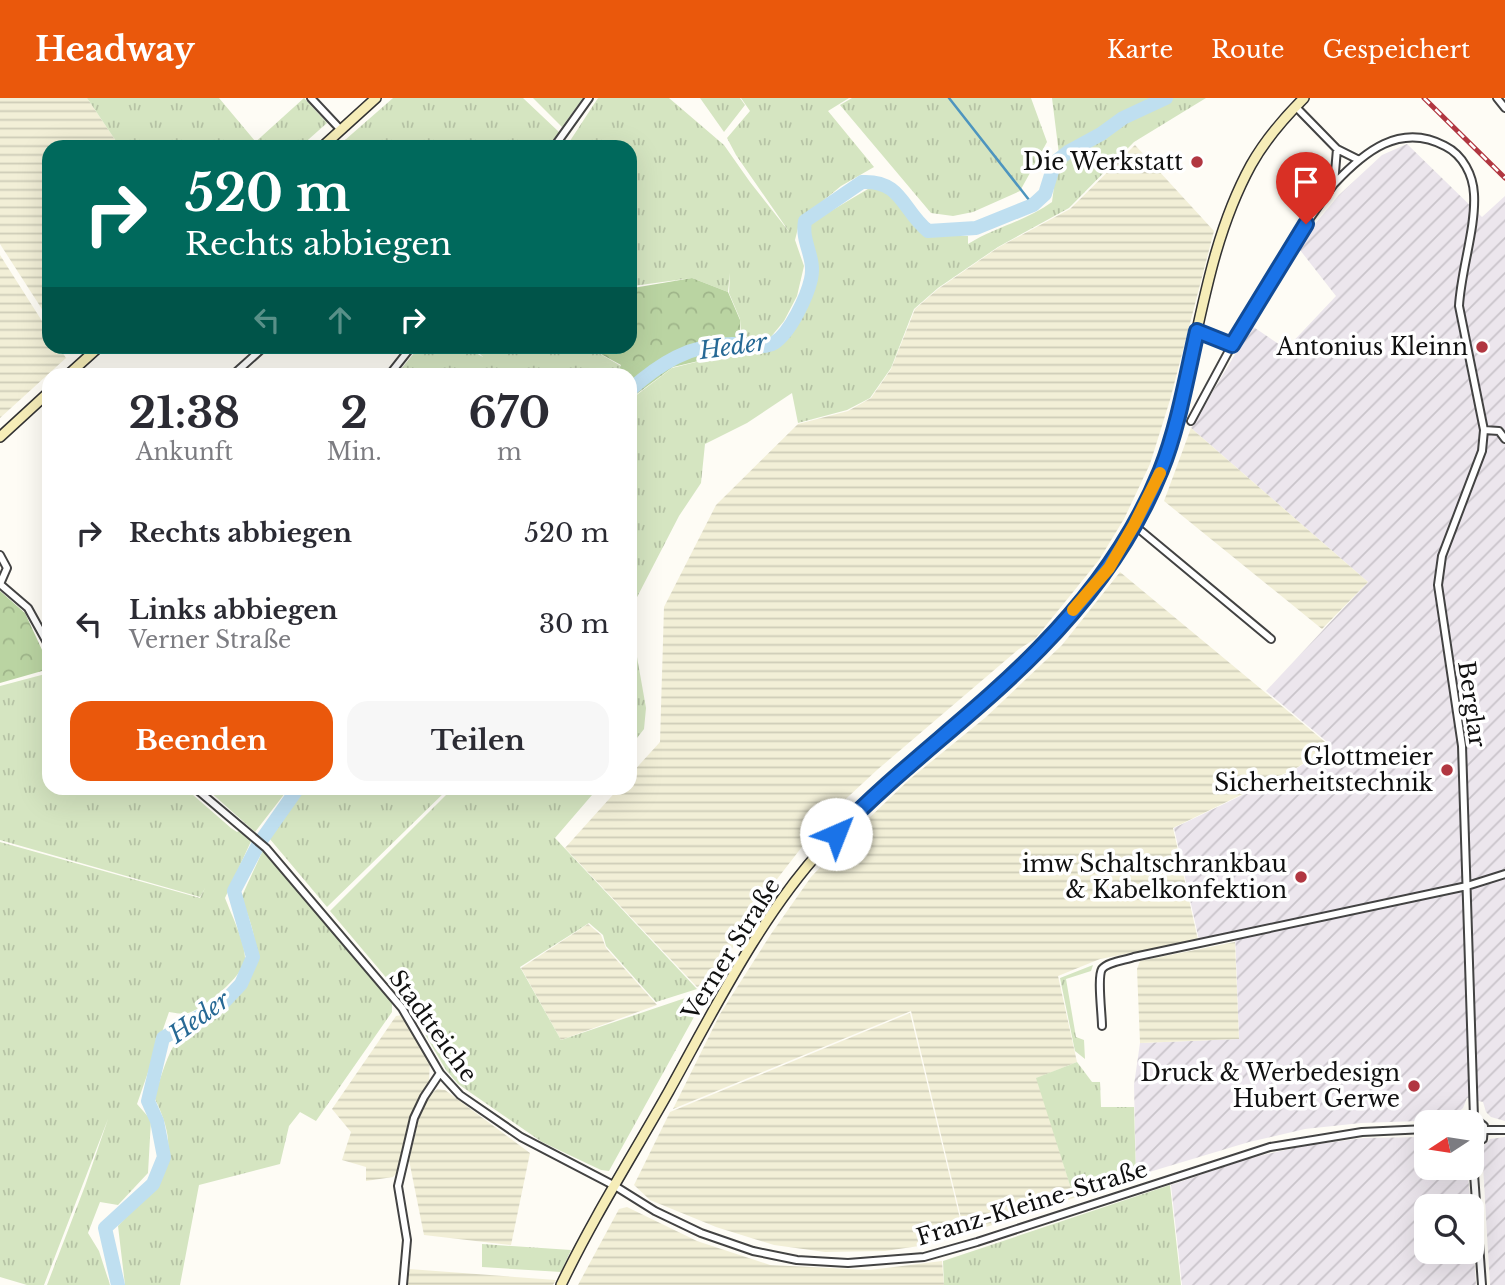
<!DOCTYPE html>
<html lang="de">
<head>
<meta charset="utf-8">
<style>
	:root { --surface:#fff; --page:#f7f7f7; --text:#2b2b33; --muted:#7c7c81; --accent:#ea580c }
	body { margin:0; font-family:"Libre Baskerville",serif; background:var(--page); color:var(--text); height:100vh; display:flex; flex-direction:column; font-size:26px; white-space:nowrap }
	* { box-sizing:border-box; margin:0 }
	p { font-size:23px; color:var(--muted) }
	.icon { flex:none; width:38px; height:38px; fill:none; stroke:currentColor; stroke-width:2; stroke-linecap:round; stroke-linejoin:round }
	.map { position:relative; flex:1; overflow:hidden }
	.side { position:absolute; left:42px; top:270px; width:595px; height:427px; display:flex; flex-direction:column; background:var(--surface); border-radius:21px; box-shadow:0 7px 28px #0002 }
	.side>* { flex:none }
	.banner { position:absolute; left:42px; top:42px; width:595px; height:214px; border-radius:21px; box-shadow:0 7px 28px #0002; background:#00695c; color:#fff; overflow:hidden }
	.needle { width:46px; rotate:258deg }
	.buttons { position:absolute; left:1414px; top:1012px; display:grid; gap:14px }
	.buttons a { display:grid; place-items:center; width:70px; height:70px; border-radius:14px; background:var(--surface); box-shadow:0 7px 28px #0002; font-size:35px }
	.pin { position:absolute; display:grid; place-items:center; width:60px; height:60px; color:#fff; margin:-72px -30px; border-radius:50% 50% 50% 0; rotate:-45deg; box-shadow:0 0 7px #0007 }
	.pin .icon { rotate:45deg }
	.me { position:absolute; width:77px; margin:-38px; rotate:44deg; stroke-linejoin:round; filter:drop-shadow(0 0 5px #0008) }
	.turn { display:flex; align-items:center; gap:24px; height:147px; padding:0 28px; font-size:32px }
	.turn .icon { width:91px; height:91px; stroke-width:2.5 }
	.turn b { display:block; font-size:49px; line-height:60px }
	.lanes { display:flex; align-items:center; height:66px; padding:0 28px; background:#0003; justify-content:center; gap:35px; direction:ltr }
	.lanes .off { opacity:.35 }
	.eta { display:flex; justify-content:space-evenly; align-items:center; height:119px; text-align:center }
	.eta b { font-size:42px; font-weight:700; line-height:49px }
	.action { display:flex; gap:14px; margin-top:auto; padding:14px 28px }
	.action a { flex:1; height:80px; border-radius:21px; background:var(--accent); color:#fff; font-size:28px; font-weight:700; line-height:80px; text-align:center }
	.action a+a { background:var(--page); color:var(--text) }
	ul { padding:0; list-style:none }
	li { display:flex; align-items:center; gap:21px; height:91px; padding:0 28px }
	li div { flex:1 }
	li b { display:block; font-size:26px }
	li em { font-style:normal }
	header { display:flex; align-items:center; gap:42px; box-sizing:border-box; height:98px; padding:0 35px; background:var(--accent); color:#fff }
	header strong { font-size:33px }
	nav { display:flex; gap:38px; margin-inline-start:auto; font-size:24px }
	.map>svg:first-child { display:block }
	.industrial { fill:url(#industrial-furrows) }
	.farmland { fill:url(#farmland-rules) }
	.grass { fill:url(#grass-tufts) }
	.forest { fill:url(#forest-crowns) }
	.lines { fill:none; stroke-linecap:round; stroke-linejoin:round }
	.stream { stroke:#4e95be; stroke-width:2.5 }
	.river { stroke:#bfdff0; stroke-width:14 }
	.street-casing { stroke:#434343; stroke-width:10 }
	.secondary-casing { stroke:#323232; stroke-width:12 }
	.street { stroke:#fff; stroke-width:6 }
	.secondary { stroke:#f6edb8; stroke-width:9 }
	.rail-casing { stroke:#b13741; stroke-width:5 }
	.rail { stroke:#fff; stroke-width:2.5; stroke-dasharray:8; stroke-linecap:butt }
	.route-casing { stroke:#114b97; stroke-width:18 }
	.route { stroke:#1a73e8; stroke-width:12 }
	.slow { stroke:#f59e0b; stroke-width:12 }
	.poi-dot { fill:#b13741; stroke:#fff; stroke-width:2.5 }
	.labels { text-anchor:middle; dominant-baseline:central; stroke-width:7; stroke-linejoin:round; paint-order:stroke }
	.poi-label { font-size:23px; fill:#101010; stroke:#fff; text-anchor:end }
	.street-label { font-size:23px; fill:#101010; stroke:#fff }
	.water-label { font-size:24px; font-style:italic; fill:#276995; stroke:#fff }
</style>
</head>
<body>
<header>
<strong>Headway</strong>
<nav><a>Karte</a><a>Route</a><a>Gespeichert</a></nav>
</header>
<div class="map">
<svg width="1505" height="1187" viewBox="0 0 1505 1187">
	<defs>
		<pattern id="industrial-furrows" width="10" height="10" patternUnits="userSpaceOnUse" patternTransform="scale(1.75)"><rect width="10" height="10" fill="#ece6ed"/><path d="M-1 1l2-2M0 10L10 0M9 11l2-2" fill="none" stroke="#c9c4ca"/></pattern>
		<pattern id="farmland-rules" width="6" height="5" patternUnits="userSpaceOnUse" patternTransform="scale(1.75)"><rect width="6" height="5" fill="#f2efd7"/><path d="M0 2.5h6" fill="none" stroke="#ceccb8"/></pattern>
		<pattern id="grass-tufts" width="24" height="20" patternUnits="userSpaceOnUse" patternTransform="scale(1.75)"><rect width="24" height="20" fill="#d5e5c1"/><path d="M3 7l-1-3M5 7V3M7 7l1-3M15 17l-1-3M17 17v-4M19 17l1-3" fill="none" stroke="#b6c3a5"/></pattern>
		<pattern id="forest-crowns" width="20" height="18" patternUnits="userSpaceOnUse" patternTransform="scale(1.75)"><rect width="20" height="18" fill="#bad4a2"/><path d="M2 6a3 3 0 1 1 6 0M12 15a3 3 0 1 1 6 0" fill="none" stroke="#9fb58a"/></pattern>
	</defs>
	<rect width="100%" height="100%" fill="#fefcf5"/>
	<path class="industrial" d="M1407,46L1482,119L1505,98V1023L1491,1019L1486,1014L1483,1004L1467,1000L1463,1010L1449,1022L1361,1025L1305,1031L1249,1044L1136,1078L1134,987L1140,945L1239,941L1235,833L1199,842L1174,730L1294,672L1332,648L1266,593L1368,484L1191,330L1252,228L1286,251L1336,198L1300,152L1315,126L1339,97L1382,57Z
		M1426,1039V1069H1467L1471,1108H1426V1153H1472V1126L1476,1187H1182L1171,1087L1250,1060L1303,1048L1364,1040Z
		M1505,1039V1187H1490L1482,1050L1490,1041Z"/>
	<path class="farmland" d="M0,0H87L120,49H49V222L0,146Z
		M1135,47L1214,133L1170,302L1150,366L1124,421L1099,462L1035,541L1019,551L877,672L822,723L774,785L712,882L697,889L565,750L619,690H630V677L660,644L664,509L716,407L798,326L848,313L871,300L891,271L915,211L938,191L999,149L1070,111Z
		M0,157L49,234V248L59,249L66,260L0,320Z
		M1191,330L1368,484L1322,531L1164,403Z
		M1120,474L1330,648L1298,669L1173,730L1198,842L1100,861L1058,878L1077,964L1037,980L1074,1100L965,1136L911,913L673,1011L720,916L771,836L811,779L849,739L910,681L986,619L1062,547Z
		M588,826L601,837L606,850L657,907L561,942L521,870Z
		M1235,844L1239,941L1140,945L1137,871L1140,863Z
		M910,915L964,1137L926,1147L885,1153L825,1154L774,1147L716,1129L650,1102L634,1087L670,1014Z
		M402,917L430,965L429,983L420,997L411,1019L399,1072L393,1079L366,1083V1069L342,1062L351,1034L332,1011L396,918Z
		M437,991L445,992L530,1055L511,1147L424,1137L409,1062L419,1020L427,1000Z
		M627,1109L697,1143L770,1167L870,1172L942,1163L944,1187H578L619,1111Z
		M409,1171L556,1182L553,1187H407Z"/>
	<path class="grass" d="M87,0H219L255,43L248,49H120Z
		M304,0L327,25L300,49H250Z
		M393,0H523L559,34L548,49H337Z
		M533,0H583L562,29Z
		M598,0H669L724,47L750,84L790,135L736,57L727,40L750,13L741,0H849L828,13L874,69L841,88L800,122L795,142L804,168L797,198L784,223L770,240L761,242L741,237L740,221L729,195L730,175L728,194L692,180L633,188L630,184V49H566Z
		M700,0H740L745,7L724,34Z
		M852,0H1031L1047,44L1020,93L973,114L953,118L931,115L840,7Z
		M1052,0H1163L1123,15L1098,34L1059,56Z
		M1170,0H1206L1134,44L1069,110L998,149L938,190L914,211L891,270L870,300L847,312L798,325L792,295L747,325L705,346L701,385L679,418L634,505L637,559L646,610L644,631L630,649V302L672,270L724,257L729,250C743,251 760,256 773,251C796,240 817,191 817,167C817,157 811,145 806,136L809,126L873,88L887,94L926,137L968,138V146C995,129 1026,123 1052,104L1055,81L1061,67L1071,57L1103,40L1125,23L1167,5Z
		M419,249H465L483,259L477,253L484,249H588L621,268L617,276H397Z
		M49,575V690H185L231,730L237,734L241,732L252,741L225,800C231,816 246,846 245,862C243,878 205,909 191,914C184,917 176,915 169,914L137,1006L151,1022L148,1075L118,1107L100,1104L88,1135L99,1153L110,1187H47L85,1088L108,1021L44,1187H27L0,1179V744L200,800L205,790L200,799L0,742V588Z
		M211,690H289L255,734L208,692Z
		M303,690H449L327,809L269,740Z
		M453,690H598L555,740L697,891L656,904L606,848L603,837L589,825L520,869L561,942L703,894L705,899L609,1073L601,1072L542,1044L458,986L446,972L405,902L330,813Z
		M263,752L392,904V914L316,1023L300,1014L289,1028L280,1066L199,1087L180,1187H125L118,1128C160,1083 186,1062 154,999C160,983 165,963 173,949C179,940 194,932 203,926C256,887 269,863 241,800Z
		M1093,867L1091,873L1066,881L1076,939L1084,942L1085,961L1075,953L1060,880Z
		M1077,964L1092,984H1100L1101,1009H1134L1136,1078L1074,1100L1036,980Z
		M1170,1087L1181,1187H944L943,1163Z
		M482,1146L571,1152L561,1174L482,1169Z"/>
	<path class="forest" d="M692,180L728,194L740,222V237L760,244V252L729,250L724,257L673,269L630,301V276H617L621,267L588,249L630,248V186L633,190Z
		M0,493L25,515L49,567V571L0,585Z"/>
	<g class="lines">
		<path class="stream" d="M949,0L1033,107"/>
		<path class="river" d="M630,292C659,266 690,246 731,246C743,245 762,252 774,245C790,235 807,199 811,181C816,159 801,145 805,123L862,84C902,82 902,112 928,133L976,130L1033,107L1045,96L1055,64L1068,54L1101,36L1123,20L1166,0
			M118,1187L105,1130L153,1086L164,1059L157,1023L148,1003L163,940L225,903L241,886L253,859L234,793L258,747L298,690"/>
		<defs>
			<path id="street" d="M311,0L341,32
				M1497,0L1505,10
				M1296,9L1337,51L1357,61
				M554,49L589,0
				M1334,86C1364,54 1400,24 1445,48C1463,57 1473,77 1474,96C1476,130 1461,172 1459,208L1484,332L1482,353L1442,458L1438,487L1462,648L1474,1020
				M1197,233L1232,247
				M234,276L265,248
				M390,276L412,248
				M1191,323L1232,247L1306,126L1334,86L1337,51
				M1484,332L1499,333L1505,341
				M1134,427L1271,541
				M0,457L7,470L0,486
				M0,486L28,510L49,548
				M195,690L266,750L402,910L440,975L460,997L521,1039L615,1088L655,1113L701,1135L753,1153L797,1162L848,1165L924,1159L977,1144L1270,1049L1362,1034L1426,1031
				M1102,928C1102,916 1097,879 1102,871C1107,864 1126,862 1134,859L1467,788L1505,776
				M1461,1024L1474,1020L1484,1028L1483,1041L1472,1048
				M1485,1032H1505
				M1472,1048L1482,1187
				M403,1187L407,1142L398,1088L414,1020L424,999L440,975"/>
			<path id="secondary" d="M322,49L376,0
				M69,276L100,248
				M0,339L49,294
				M561,1187C593,1120 633,1057 669,993C714,912 760,819 822,751C922,640 1062,562 1134,427C1144,409 1155,389 1162,369C1197,271 1200,160 1251,67C1265,42 1284,20 1304,0"/>
		</defs>
		<use href="#street" class="street-casing"/>
		<use href="#secondary" class="secondary-casing"/>
		<use href="#street" class="street"/>
		<use href="#secondary" class="secondary"/>
		<defs>
			<path id="rail" d="M1424,0L1505,80"/>
		</defs>
		<use href="#rail" class="rail-casing"/>
		<use href="#rail" class="rail"/>
	</g>
	<g class="lines">
		<defs>
			<path id="route" d="M836,736C900,669 976,616 1040,550C1090,499 1134,439 1161,372C1178,330 1187,277 1197,233L1232,247L1306,126"/>
		</defs>
		<use href="#route" class="route-casing"/>
		<use href="#route" class="route"/>
		<path class="slow" d="M1073,512L1109,470L1134,427L1160,375"/>
	</g>
	<g class="poi-dot">
		<circle cx="1197" cy="64" r="7"/>
		<circle cx="1482" cy="249" r="7"/>
		<circle cx="1447" cy="672" r="7"/>
		<circle cx="1301" cy="779" r="7"/>
		<circle cx="1414" cy="988" r="7"/>
	</g>
	<g class="labels">
		<g class="poi-label">
			<text x="1183" y="64">Die Werkstatt</text>
			<text x="1468" y="249">Antonius Kleinn</text>
			<text x="1433" y="659">Glottmeier<tspan x="1433" dy="26">Sicherheitstechnik</tspan></text>
			<text x="1287" y="766">imw Schaltschrankbau<tspan x="1287" dy="26">&amp; Kabelkonfektion</tspan></text>
			<text x="1400" y="975">Druck &amp; Werbedesign<tspan x="1400" dy="26">Hubert Gerwe</tspan></text>
		</g>
		<g class="street-label">
			<text transform="translate(1472 606) rotate(82)">Berglar</text>
			<text transform="translate(731 851) rotate(-58)">Verner Straße</text>
			<text transform="translate(433 928) rotate(54)">Stadtteiche</text>
			<text transform="translate(1032 1105) rotate(-17)">Franz-Kleine-Straße</text>
		</g>
		<g class="water-label">
			<text transform="translate(733 248) rotate(-8)">Heder</text>
			<text transform="translate(199 919) rotate(-36)">Heder</text>
		</g>
	</g>
</svg>
<div class="buttons">
<a><svg class="needle" viewBox="-14 -14 28 28"><path d="M0-13l5 13h-10z" fill="#e53935"/><path d="M0 13l5-13h-10z" fill="#7c7c81"/></svg></a>
<a><svg class="icon" aria-label="search" viewBox="0 0 24 24"><circle cx="10" cy="10" r="6"/><path d="M15 15l6 6"/></svg></a>
</div>
<div class="pin" style="left:1306px;top:126px;background:#d93025"><svg class="icon" aria-label="arrive" viewBox="0 0 24 24"><path d="M6 21V4h12l-3 4 3 4H6"/></svg></div>
<svg class="me" style="left:836px;top:736px" viewBox="-20 -20 40 40"><circle r="19" fill="#fff"/><path d="M0-13L10 11 0 6-10 11z" fill="#1a73e8"/></svg>
<div class="banner">
<div class="turn"><svg class="icon" aria-label="right" viewBox="0 0 24 24"><path d="M7 20v-9h11M14 6l5 5-5 5"/></svg><div><b>520 m</b>Rechts abbiegen</div></div>
<div class="lanes"><svg class="icon off" aria-label="left" viewBox="0 0 24 24"><path d="M17 20v-9H6M10 6l-5 5 5 5"/></svg><svg class="icon off" aria-label="ahead" viewBox="0 0 24 24"><path d="M12 20V5M6 11l6-6 6 6"/></svg><svg class="icon" aria-label="right" viewBox="0 0 24 24"><path d="M7 20v-9h11M14 6l5 5-5 5"/></svg></div>
</div>
<section class="side">
<div class="eta">
<div><b>21:38</b><p>Ankunft</p></div>
<div><b>2</b><p>Min.</p></div>
<div><b>670</b><p>m</p></div>
</div>
<ul>
<li><svg class="icon" aria-label="right" viewBox="0 0 24 24"><path d="M7 20v-9h11M14 6l5 5-5 5"/></svg><div><b>Rechts abbiegen</b></div><em>520 m</em></li>
<li><svg class="icon" aria-label="left" viewBox="0 0 24 24"><path d="M17 20v-9H6M10 6l-5 5 5 5"/></svg><div><b>Links abbiegen</b><p>Verner Straße</p></div><em>30 m</em></li>
</ul>
<div class="action"><a>Beenden</a><a>Teilen</a></div>
</section>
</div>
</body>
</html>
